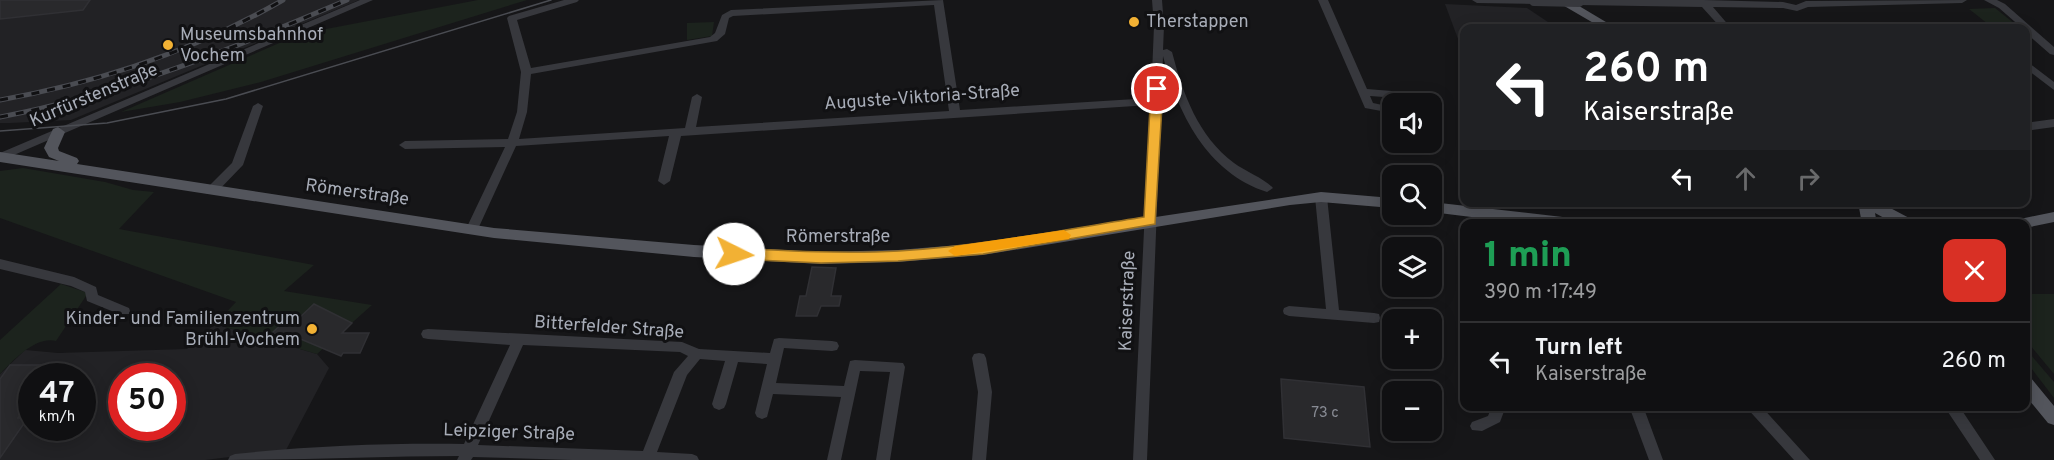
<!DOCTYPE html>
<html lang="en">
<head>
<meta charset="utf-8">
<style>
	:root { --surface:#101012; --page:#1e1e20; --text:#f1f3f6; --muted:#9c9d9f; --line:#303032 }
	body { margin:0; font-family:Overpass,sans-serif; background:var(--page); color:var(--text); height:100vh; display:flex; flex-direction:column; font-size:22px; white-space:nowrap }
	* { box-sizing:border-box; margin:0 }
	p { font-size:20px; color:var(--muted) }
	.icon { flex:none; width:33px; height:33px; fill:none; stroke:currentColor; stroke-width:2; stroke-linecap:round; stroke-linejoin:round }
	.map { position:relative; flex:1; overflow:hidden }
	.side { position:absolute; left:1460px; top:219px; width:570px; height:192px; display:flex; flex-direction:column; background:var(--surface); border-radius:12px; box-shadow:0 3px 15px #0003,0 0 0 2px var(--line) }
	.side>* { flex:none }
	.hud { position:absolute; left:1460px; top:24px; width:570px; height:183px; border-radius:12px; box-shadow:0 3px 15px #0003,0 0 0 2px var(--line); background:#202124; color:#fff; overflow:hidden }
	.tools { position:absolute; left:1382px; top:93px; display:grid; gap:12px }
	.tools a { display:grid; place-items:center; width:60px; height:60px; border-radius:12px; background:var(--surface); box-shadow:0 3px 15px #0003,0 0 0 2px var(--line); font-size:30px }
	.speed { position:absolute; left:18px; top:363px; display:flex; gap:12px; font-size:30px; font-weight:700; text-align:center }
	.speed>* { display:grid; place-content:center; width:78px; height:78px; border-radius:50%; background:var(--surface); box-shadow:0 3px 15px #0003,0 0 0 2px var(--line); line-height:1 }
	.speed small { font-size:15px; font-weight:400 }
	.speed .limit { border:9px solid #d22; background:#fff; color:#111 }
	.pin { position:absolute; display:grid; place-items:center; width:51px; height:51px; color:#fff; margin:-26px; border:3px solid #fff; border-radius:50%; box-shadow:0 2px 6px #0007 }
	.me { position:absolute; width:66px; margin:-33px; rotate:94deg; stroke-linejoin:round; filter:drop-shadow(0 0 4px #0008) }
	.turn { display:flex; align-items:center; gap:21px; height:126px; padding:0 24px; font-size:27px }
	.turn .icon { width:78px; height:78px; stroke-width:2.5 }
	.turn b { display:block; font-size:42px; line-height:51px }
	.lanes { display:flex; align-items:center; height:57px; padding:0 24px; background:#0003; justify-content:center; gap:30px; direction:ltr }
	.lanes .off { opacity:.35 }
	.round { display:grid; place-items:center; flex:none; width:63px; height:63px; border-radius:12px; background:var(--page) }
	.head { display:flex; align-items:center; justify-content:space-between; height:102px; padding:0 24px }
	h1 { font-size:36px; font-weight:800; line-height:45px; color:#1e9e55 }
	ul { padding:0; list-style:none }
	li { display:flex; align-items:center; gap:18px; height:78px; padding:0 24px; border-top:2px solid var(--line) }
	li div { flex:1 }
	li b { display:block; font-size:22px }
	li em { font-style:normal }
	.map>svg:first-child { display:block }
	.built { fill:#222225; fill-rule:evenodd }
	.green { fill:#1c231d }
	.building { fill:#29292c; stroke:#303034; stroke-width:1.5 }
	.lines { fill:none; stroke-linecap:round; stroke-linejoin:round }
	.minor { fill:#37383d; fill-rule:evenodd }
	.major { fill:#53555c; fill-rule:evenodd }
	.tram { stroke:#4a4c52; stroke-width:1.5 }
	.rail-casing { stroke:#4a4c52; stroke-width:5 }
	.rail { stroke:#111113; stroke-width:3; stroke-dasharray:8; stroke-linecap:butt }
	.minor-bridge { stroke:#37383d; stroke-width:10 }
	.route { fill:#f2b134; stroke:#9d7322; stroke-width:1.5 }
	.slow { fill:#f59e0b }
	.poi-dot { fill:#f2b134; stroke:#111113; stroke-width:2 }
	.labels { text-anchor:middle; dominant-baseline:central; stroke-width:6; stroke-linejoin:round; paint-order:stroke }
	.number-label { font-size:15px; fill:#888b94 }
	.poi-label { font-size:18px; fill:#a8adb8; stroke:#111113; text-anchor:start }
	.street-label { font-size:18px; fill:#a8adb8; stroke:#111113 }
</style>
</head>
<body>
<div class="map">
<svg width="2054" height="460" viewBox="0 0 2054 460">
	<rect width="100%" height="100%" fill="#161618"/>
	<path class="built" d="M0,0H359L71,120L10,123H0Z
		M1445,4L1527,8L1557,28H1464V55Z
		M215,324L317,354L329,368L286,450L205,460H0V374L25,350L58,353L187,349ZM32,376H82V428H32ZM122,376H172V428H122Z"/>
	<path class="green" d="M478,0H527L261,82L180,102L121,112L300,34Z
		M1995,8L2020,28H1993L1969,9Z
		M714,22L712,36L687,40V23Z
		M23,168L105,182L133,190L154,192L119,229L314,265L284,291L372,305L317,354L215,324L236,302L0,218V171Z
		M61,284L88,293L56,341C35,336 13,361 0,374V340Z
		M2025,294H2054V374L2025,339Z
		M2025,348L2054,382V398L2025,360Z"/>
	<path class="building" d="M0,0H90L83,10L0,19Z
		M812,267L836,268L831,296H841L839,306H821L817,316H796L800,296H806Z
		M314,304L352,323L342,333H369L360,353H343L341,356L291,335L287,339L272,333L289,317L297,320Z
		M10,365H56L47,376H32V399L18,418L27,419L0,458V379Z
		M1281,379L1364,387L1370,447L1284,438Z"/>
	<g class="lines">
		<path class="minor" d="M360,0H373L0,161V153Z
			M564,0H579L577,2L517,20L531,68L710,37L715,33L722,15L731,10L943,0L960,110L1151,98L1154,26L1152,0H1162L1164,26L1163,50L1167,49L1172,52C1183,94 1198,136 1234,163C1245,171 1265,179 1273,188L1267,192C1207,173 1177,112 1163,56L1147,460H1133L1150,105L681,136L670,181L664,185L658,181L669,136L516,146L478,229L472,233L468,232L466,229L505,147L405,149L399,145L405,141L508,139L517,112L521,72L507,18L509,16ZM934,5L949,111L696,127L702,97L697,94L692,97L685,128L519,139L527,112L531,74L717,41L725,34L729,18L733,16Z
			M1318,0H1328L1367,89L1416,93L1420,94L1424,104H1413L1412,99L1370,96L1373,103L1392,107V113L1365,108Z
			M1472,0H1538L1539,1L1534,4L1477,3Z
			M1576,0H1704L1783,2L1796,5L1806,1L1967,0L1962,3L1808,7L1797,11L1783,8L1713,7L1731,28H1721L1702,7L1579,5L1576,4Z
			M1984,0H1997L2005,4L2054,47V55L2050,54L2025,32V28H2022L1999,8Z
			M1981,22L1990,28H1979L1976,25Z
			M2025,60L2054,82V90L2025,68Z
			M258,103L263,106L243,165L215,194H207L205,191L207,188L232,163L253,106Z
			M2054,119V127L2025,131V123Z
			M1321,193L1327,197L1339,310L1374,313L1379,314L1380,318L1379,322L1374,323L1289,316L1284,314L1283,311L1284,308L1289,306L1326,309L1315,197Z
			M0,259L74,277L96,287L98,295L129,308L130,311L129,314H119L87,301L85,292L71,286L0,269Z
			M428,329L682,342L699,349L770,353L774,339L779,338L832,341L837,342L839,346L837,350L832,351L784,348L776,383L844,386L850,361L855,360L903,363L905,367L890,460H876L890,372L860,371L841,460H827L841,397L773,394L767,417L762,419L757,417L755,413L767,364L738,362L726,404L724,408L719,410L714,408L712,404L725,361L700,359L687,375L657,452L692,454L697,456L699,460H572L473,457L471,460H457L459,456C382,456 305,460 228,460L230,456L235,454C311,446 387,443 464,444L510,345L428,339L423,338L421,334L423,330ZM523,345L680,352L688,356L674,372L643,451L478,445Z
			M979,353L984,354L986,358L992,392L986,460H972L978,392L972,358L974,354Z
			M1492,406H1506L1500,422L1482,431L1472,430L1470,426L1472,422L1488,416Z
			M1629,406H1643L1663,460H1649Z
			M1745,406H1761L1810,460H1794Z
			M1944,406H1959L1995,460H1980Z"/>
		<path class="major" d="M1554,0H1569L1616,28H1602Z
			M58,127L65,132L58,148L59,151L77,158L79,161L77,164L494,228L694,245L821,252L898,250L983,243L1321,192L1392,198V208L1321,202L1290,205L983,255L898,262L821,264L694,257L494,238L0,162V152L59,161L49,157L44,148L53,129Z
			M1431,202L1580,219L1587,224H1529L1431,212Z
			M1858,202H1879L1913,220L1915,224H1895L1875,213L1877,224H1862Z
			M2054,212V222L2025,228V224H2013L2020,219Z
			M2025,376L2031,378L2054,406V425L2048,423L2025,395Z"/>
		<path class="tram" d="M0,131L107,123L226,99L551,0"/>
		<defs>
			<path id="rail" d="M0,100C101,82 194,51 283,0
				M0,117C122,94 234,48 347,0"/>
		</defs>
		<use href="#rail" class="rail-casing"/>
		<use href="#rail" class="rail"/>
		<path class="minor-bridge" d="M1534,1L1579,2"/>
	</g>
	<path class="route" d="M1157,85L1163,89L1155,224L983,254L898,261L821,263L734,259L727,254L734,248C789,251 844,254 899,251C981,246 1062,230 1144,217L1151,89Z"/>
	<path class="slow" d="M1064,230L1071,235L1069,239L955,256L948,251L955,246Z"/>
	<g class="poi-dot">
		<circle cx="1134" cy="22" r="6"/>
		<circle cx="168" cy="45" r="6"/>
		<circle cx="312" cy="329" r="6"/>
	</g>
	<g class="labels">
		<g class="number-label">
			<text x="1325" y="413">73 c</text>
		</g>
		<g class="poi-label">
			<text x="1146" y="22">Therstappen</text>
			<text x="180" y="35">Museumsbahnhof<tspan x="180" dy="21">Vochem</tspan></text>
			<text x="300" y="319" text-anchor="end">Kinder- und Familienzentrum<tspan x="300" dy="21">Brühl-Vochem</tspan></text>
		</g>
		<g class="street-label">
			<text transform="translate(94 96) rotate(-23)">Kurfürstenstraße</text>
			<text transform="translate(922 98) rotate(-4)">Auguste-Viktoria-Straße</text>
			<text transform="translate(357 193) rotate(8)">Römerstraße</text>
			<text x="838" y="237">Römerstraße</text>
			<text transform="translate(1128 301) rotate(-88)">Kaiserstraße</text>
			<text transform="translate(609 328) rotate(4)">Bitterfelder Straße</text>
			<text transform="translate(509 433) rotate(2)">Leipziger Straße</text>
		</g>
	</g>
</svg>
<div class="tools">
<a><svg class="icon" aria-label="sound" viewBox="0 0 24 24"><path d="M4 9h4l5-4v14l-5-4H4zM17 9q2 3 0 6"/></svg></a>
<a><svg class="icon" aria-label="search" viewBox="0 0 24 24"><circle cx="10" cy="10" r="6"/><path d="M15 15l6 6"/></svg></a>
<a><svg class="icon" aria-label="layers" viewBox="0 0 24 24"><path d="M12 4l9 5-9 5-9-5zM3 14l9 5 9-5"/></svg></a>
<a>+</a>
<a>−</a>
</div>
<div class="speed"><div>47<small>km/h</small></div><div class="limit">50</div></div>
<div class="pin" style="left:1157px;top:89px;background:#d93025"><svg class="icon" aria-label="arrive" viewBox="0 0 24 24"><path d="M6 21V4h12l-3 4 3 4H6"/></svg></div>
<svg class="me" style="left:734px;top:254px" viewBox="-20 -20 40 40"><circle r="19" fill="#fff"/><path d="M0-13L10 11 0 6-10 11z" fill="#f2b134"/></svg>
<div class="hud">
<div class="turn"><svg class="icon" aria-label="left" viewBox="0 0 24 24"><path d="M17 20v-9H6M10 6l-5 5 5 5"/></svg><div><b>260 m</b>Kaiserstraße</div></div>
<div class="lanes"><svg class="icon" aria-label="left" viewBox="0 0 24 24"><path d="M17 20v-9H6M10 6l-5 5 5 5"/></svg><svg class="icon off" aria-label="ahead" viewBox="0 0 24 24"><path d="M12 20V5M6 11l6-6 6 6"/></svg><svg class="icon off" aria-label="right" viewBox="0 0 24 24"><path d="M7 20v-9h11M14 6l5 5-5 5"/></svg></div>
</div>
<section class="side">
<div class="head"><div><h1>1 min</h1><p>390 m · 17:49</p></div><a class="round" style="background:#d93025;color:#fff"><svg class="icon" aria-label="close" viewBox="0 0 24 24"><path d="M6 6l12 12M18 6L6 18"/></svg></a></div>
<ul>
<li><svg class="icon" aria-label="left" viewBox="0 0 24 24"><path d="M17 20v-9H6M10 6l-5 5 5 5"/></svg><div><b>Turn left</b><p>Kaiserstraße</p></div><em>260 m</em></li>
</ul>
</section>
</div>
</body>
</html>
